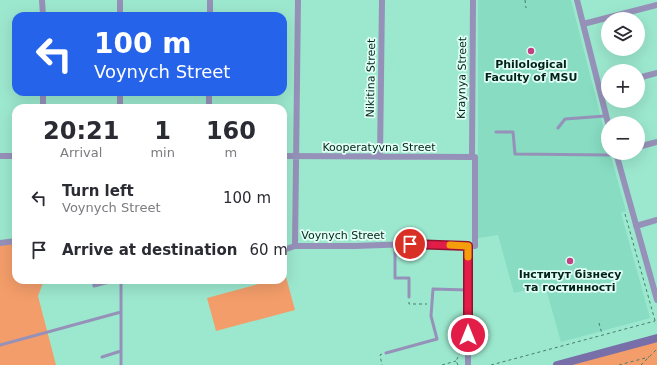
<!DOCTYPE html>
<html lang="en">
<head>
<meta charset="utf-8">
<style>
	:root { --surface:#fff; --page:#f2f2f3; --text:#2b2b33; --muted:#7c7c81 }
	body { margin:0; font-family:"DejaVu Sans",sans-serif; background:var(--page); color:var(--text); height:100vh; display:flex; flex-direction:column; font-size:15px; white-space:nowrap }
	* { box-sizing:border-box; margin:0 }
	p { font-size:13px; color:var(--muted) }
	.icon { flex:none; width:22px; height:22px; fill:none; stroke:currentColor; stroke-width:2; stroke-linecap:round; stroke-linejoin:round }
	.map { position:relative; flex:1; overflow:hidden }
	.details { position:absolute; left:12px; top:104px; width:275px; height:180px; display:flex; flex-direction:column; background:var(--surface); border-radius:12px; box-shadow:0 4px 16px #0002 }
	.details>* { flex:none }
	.top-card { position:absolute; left:12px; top:12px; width:275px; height:84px; border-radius:12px; box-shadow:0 4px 16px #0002; background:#2563eb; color:#fff; overflow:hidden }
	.fabs { position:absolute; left:601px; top:12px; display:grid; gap:8px }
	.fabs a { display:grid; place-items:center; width:44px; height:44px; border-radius:50%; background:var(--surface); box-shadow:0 4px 16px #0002; font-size:20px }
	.pin { position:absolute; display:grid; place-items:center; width:34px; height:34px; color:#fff; margin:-17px; border:2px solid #fff; border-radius:50%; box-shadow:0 1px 4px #0007 }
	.me { position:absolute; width:44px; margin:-22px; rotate:0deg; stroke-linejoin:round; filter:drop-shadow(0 0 3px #0008) }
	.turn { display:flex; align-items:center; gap:14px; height:84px; padding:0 16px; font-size:18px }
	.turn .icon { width:52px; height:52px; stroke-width:2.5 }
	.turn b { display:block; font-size:28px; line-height:34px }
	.eta { display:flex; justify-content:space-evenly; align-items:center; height:68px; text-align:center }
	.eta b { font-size:24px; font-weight:800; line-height:28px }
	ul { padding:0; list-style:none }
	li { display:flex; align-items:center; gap:12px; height:52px; padding:0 16px }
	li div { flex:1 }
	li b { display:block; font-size:15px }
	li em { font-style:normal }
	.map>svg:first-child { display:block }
	.built { fill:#87dcc1 }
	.green { fill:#f39d6a }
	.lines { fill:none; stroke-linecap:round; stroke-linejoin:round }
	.path { stroke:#487b6b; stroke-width:1; stroke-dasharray:3 3; stroke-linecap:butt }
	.lane { stroke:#9691b9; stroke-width:3 }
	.street { stroke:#9691b9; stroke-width:6 }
	.secondary { stroke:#786fa9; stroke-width:8 }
	.route-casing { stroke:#92132f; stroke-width:10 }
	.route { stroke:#e11d48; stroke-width:7 }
	.slow { stroke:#f59e0b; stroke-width:7 }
	.poi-dot { fill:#c34087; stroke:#e1fff4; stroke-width:1.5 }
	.labels { text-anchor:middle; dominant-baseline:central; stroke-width:3.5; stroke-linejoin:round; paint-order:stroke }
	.poi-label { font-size:11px; font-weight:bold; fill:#022219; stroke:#e1fff4 }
	.street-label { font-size:11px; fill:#022219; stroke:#e1fff4 }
</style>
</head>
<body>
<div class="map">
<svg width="657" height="365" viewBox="0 0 657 365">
	<rect width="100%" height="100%" fill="#9ce8ce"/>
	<path class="built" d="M478,0H571L608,145V153H610L626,211L621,213L650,318L561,342L545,285L514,293L498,235L478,238Z"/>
	<path class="green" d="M16,243V280H44L38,296L56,365H0V245Z
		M286,277L295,310L216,331L207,298L274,280H283V278Z
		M657,341V365H570Z"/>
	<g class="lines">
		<path class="path" d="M525,0L526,8
			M625,214L656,324
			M283,237H288
			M409,302V304H427
			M599,323L602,334
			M382,354L380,355L382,365
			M442,365L456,361
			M458,365L456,361L462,349
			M491,365L655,321
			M619,365L649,357
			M641,365L657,349"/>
		<path class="lane" d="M558,128L565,119L605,116
			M496,132H513L515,154L609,155L616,153
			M395,245V278H409V297
			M93,280L94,286L117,280
			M121,280V365
			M0,345L121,312
			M386,353L437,339L431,316L433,289L468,290
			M102,357L121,351"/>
		<path class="street" d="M42,0L43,16
			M120,0V16
			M577,0L608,123
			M210,16V0
			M583,24L657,5
			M638,78L657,73
			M599,88L608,86
			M43,92V108
			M120,92V108
			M209,108V92
			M638,147L657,142
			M616,153L657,300
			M0,156H16
			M283,156L475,157V246L410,244L355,246H295L283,250
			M380,157L382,0
			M472,157L473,0
			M636,226L657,220
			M0,243L16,241
			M295,246L298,0
			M468,246V365"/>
		<path class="secondary" d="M557,365L657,338"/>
	</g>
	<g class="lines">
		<defs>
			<path id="route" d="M410,244L468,246V335"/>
		</defs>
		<use href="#route" class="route-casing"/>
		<use href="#route" class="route"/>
		<path class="slow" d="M450,245L468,246V257"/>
	</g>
	<g class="poi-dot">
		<circle cx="531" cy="51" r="4"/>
		<circle cx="570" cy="261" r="4"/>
	</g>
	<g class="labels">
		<g class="poi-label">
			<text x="531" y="64">Philological<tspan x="531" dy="13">Faculty of MSU</tspan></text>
			<text x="570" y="274">Інститут бізнесу<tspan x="570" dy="13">та гостинності</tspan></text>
		</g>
		<g class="street-label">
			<text transform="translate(371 78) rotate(-89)">Nikitina Street</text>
			<text transform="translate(462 78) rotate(-89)">Kraynya Street</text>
			<text x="379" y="147">Kooperatyvna Street</text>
			<text x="343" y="235">Voynych Street</text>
		</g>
	</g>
</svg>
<div class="fabs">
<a><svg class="icon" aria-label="layers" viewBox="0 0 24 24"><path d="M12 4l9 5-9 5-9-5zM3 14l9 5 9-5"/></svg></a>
<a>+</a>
<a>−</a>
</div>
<div class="pin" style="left:410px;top:244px;background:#d93025"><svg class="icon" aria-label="arrive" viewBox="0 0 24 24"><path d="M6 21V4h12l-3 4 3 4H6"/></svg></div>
<svg class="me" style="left:468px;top:335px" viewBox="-20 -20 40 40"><circle r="17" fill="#e11d48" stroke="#fff" stroke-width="3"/><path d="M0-11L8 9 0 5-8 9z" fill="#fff"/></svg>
<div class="top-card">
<div class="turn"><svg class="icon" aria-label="left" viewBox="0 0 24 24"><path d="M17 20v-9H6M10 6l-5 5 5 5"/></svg><div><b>100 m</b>Voynych Street</div></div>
</div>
<section class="details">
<div class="eta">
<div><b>20:21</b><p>Arrival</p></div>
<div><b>1</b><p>min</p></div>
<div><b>160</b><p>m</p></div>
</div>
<ul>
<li><svg class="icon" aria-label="left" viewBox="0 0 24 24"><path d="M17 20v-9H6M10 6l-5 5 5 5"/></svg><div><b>Turn left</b><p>Voynych Street</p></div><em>100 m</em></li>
<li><svg class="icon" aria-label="arrive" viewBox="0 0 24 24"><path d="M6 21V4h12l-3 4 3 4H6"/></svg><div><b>Arrive at destination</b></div><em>60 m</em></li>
</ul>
</section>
</div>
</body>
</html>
